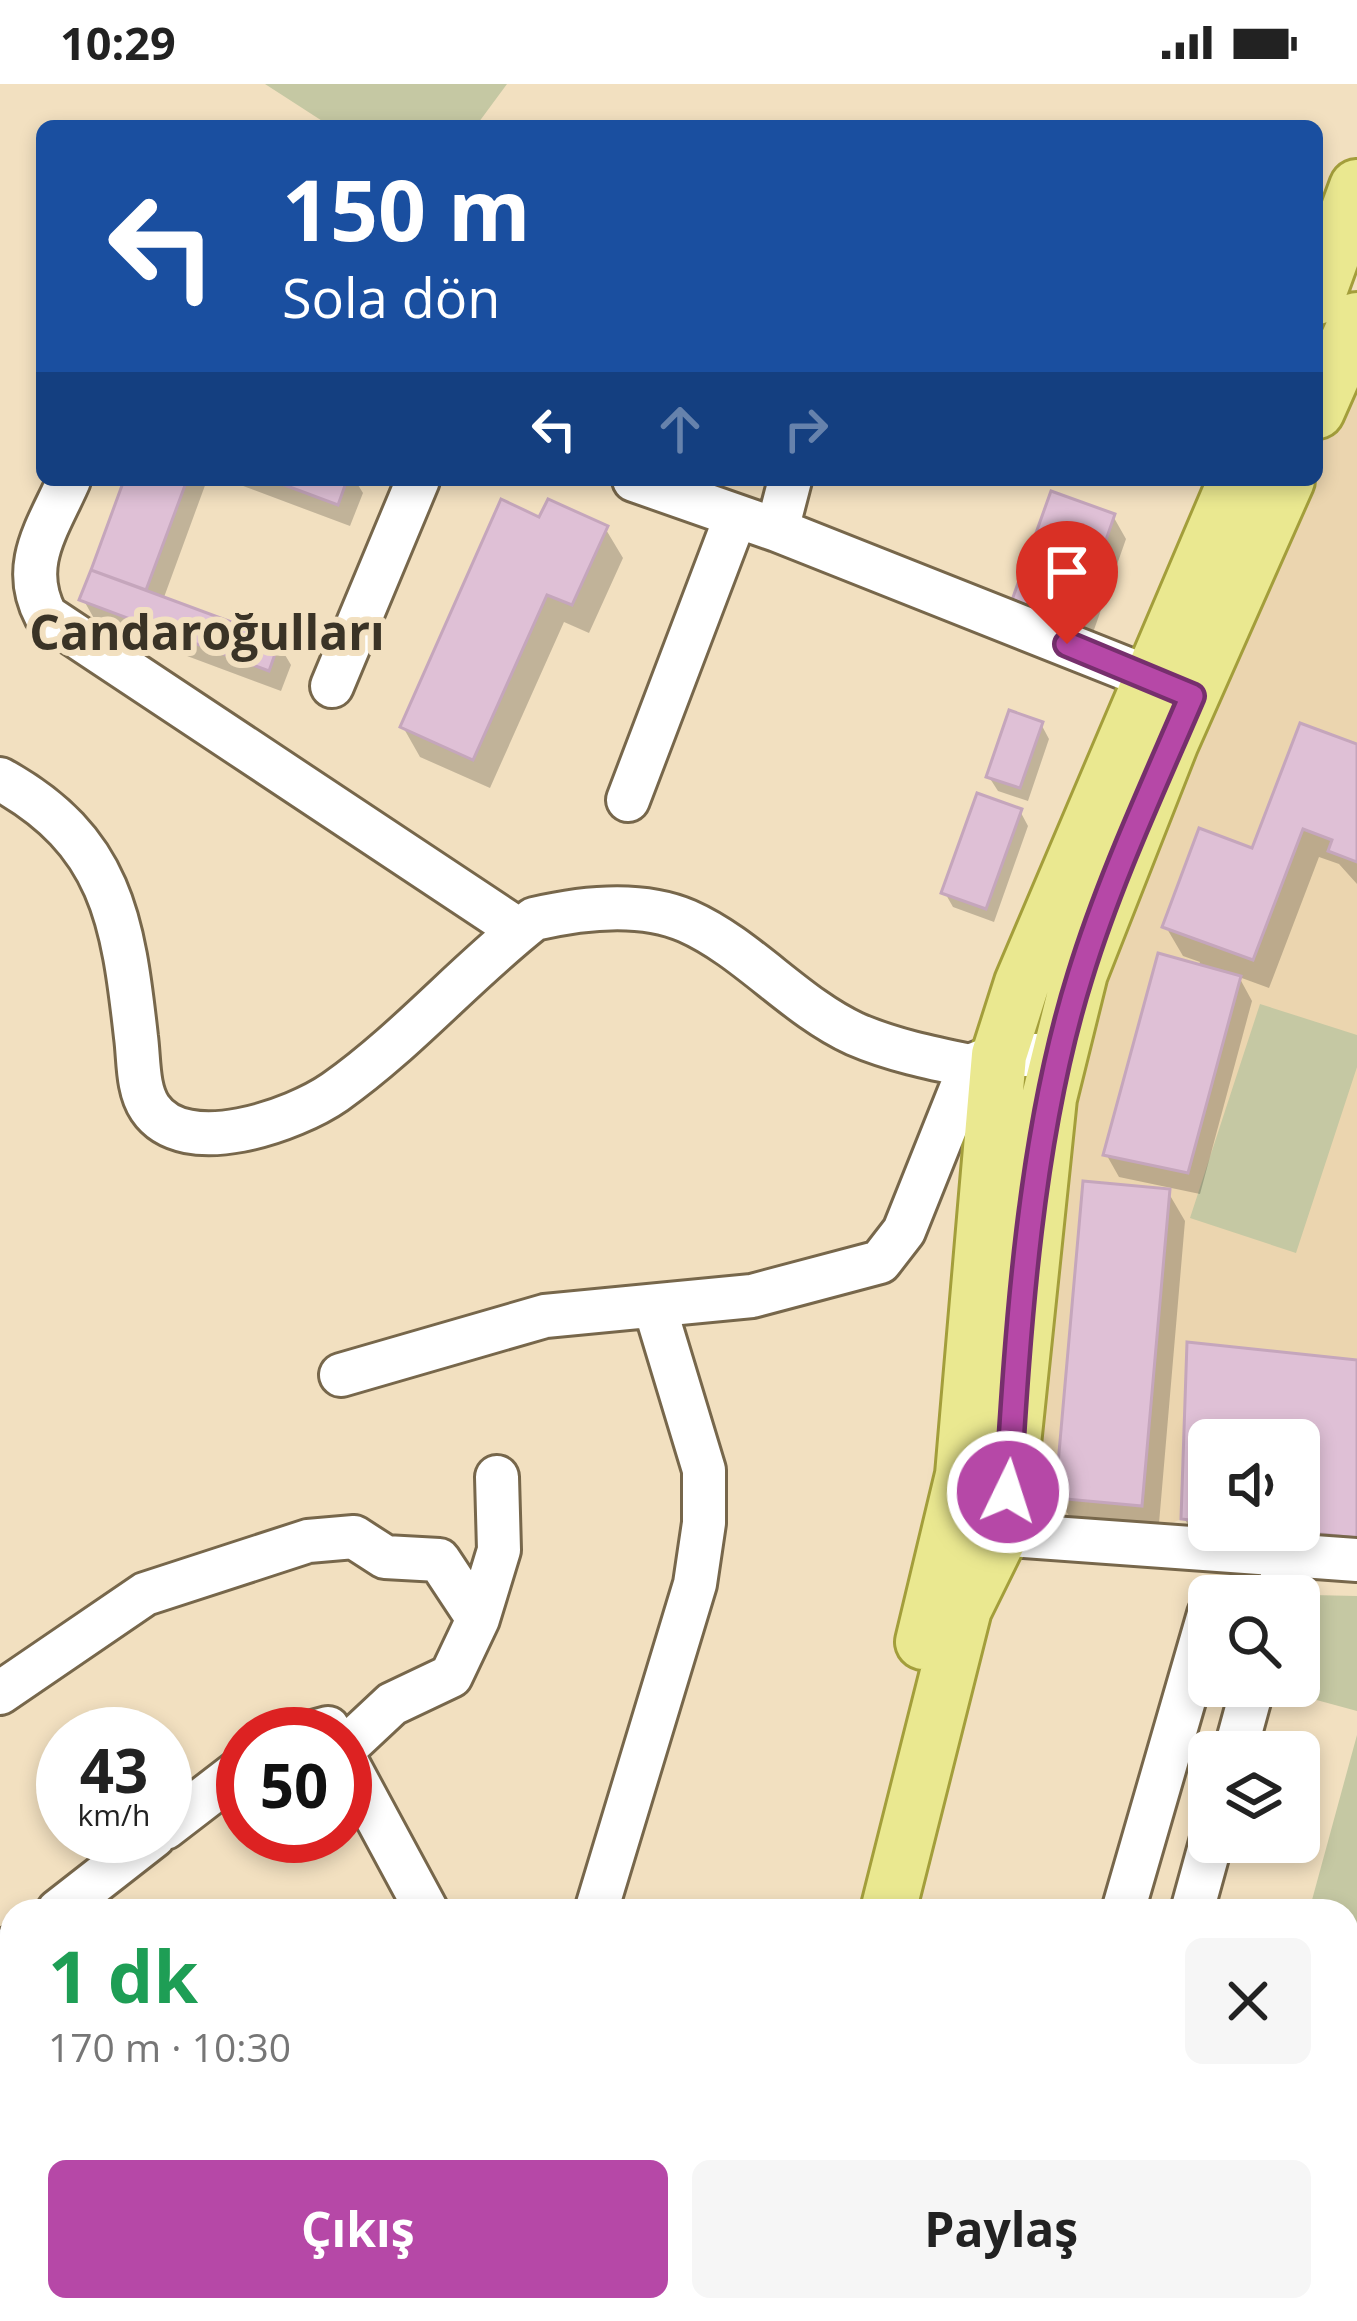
<!DOCTYPE html>
<html lang="tr">
<head>
<meta charset="utf-8">
<style>
	:root { --surface:#fff; --page:#f6f6f6; --text:#222; --muted:#767676; --accent:#b648a7 }
	body { margin:0; font-family:"Open Sans",sans-serif; background:var(--page); color:var(--text); height:100vh; display:flex; flex-direction:column; font-size:45px; white-space:nowrap }
	* { box-sizing:border-box; margin:0 }
	p { font-size:39px; color:var(--muted) }
	.icon { flex:none; width:66px; height:66px; fill:none; stroke:currentColor; stroke-width:2; stroke-linecap:round; stroke-linejoin:round }
	.map { position:relative; flex:1; overflow:hidden }
	.panel { position:absolute; left:0px; top:1815px; width:1359px; height:423px; display:flex; flex-direction:column; background:var(--surface); border-radius:36px 36px 0 0; box-shadow:0 6px 18px #0003 }
	.panel>* { flex:none }
	.top-card { position:absolute; left:36px; top:36px; width:1287px; height:366px; border-radius:18px; box-shadow:0 6px 18px #0003; background:#1a4fa0; color:#fff; overflow:hidden }
	.fabs { position:absolute; left:1188px; top:1335px; display:grid; gap:24px }
	.fabs a { display:grid; place-items:center; width:132px; height:132px; border-radius:18px; background:var(--surface); box-shadow:0 6px 18px #0003; font-size:60px }
	.speed { position:absolute; left:36px; top:1623px; display:flex; gap:24px; font-size:60px; font-weight:700; text-align:center }
	.speed>* { display:grid; place-content:center; width:156px; height:156px; border-radius:50%; background:var(--surface); box-shadow:0 6px 18px #0003; line-height:1 }
	.speed small { font-size:30px; font-weight:400 }
	.speed .limit { border:18px solid #d22; background:#fff; color:#111 }
	.pin { position:absolute; display:grid; place-items:center; width:102px; height:102px; color:#fff; margin:-123px -51px; border-radius:50% 50% 50% 0; rotate:-45deg; box-shadow:0 0 12px #0007 }
	.pin .icon { rotate:45deg }
	.me { position:absolute; width:132px; margin:-66px; rotate:4deg; stroke-linejoin:round; filter:drop-shadow(0 0 9px #0008) }
	.turn { display:flex; align-items:center; gap:42px; height:252px; padding:0 48px; font-size:54px }
	.turn .icon { width:156px; height:156px; stroke-width:2.5 }
	.turn b { display:block; font-size:84px; line-height:102px }
	.lanes { display:flex; align-items:center; height:114px; padding:0 48px; background:#0003; justify-content:center; gap:60px; direction:ltr }
	.lanes .off { opacity:.35 }
	.round { display:grid; place-items:center; flex:none; width:126px; height:126px; border-radius:18px; background:var(--page) }
	.head { display:flex; align-items:center; justify-content:space-between; height:204px; padding:0 48px }
	h1 { font-size:72px; font-weight:700; line-height:90px; color:#1e9e55 }
	.primary-button { display:flex; gap:24px; margin-top:auto; padding:24px 48px }
	.primary-button a { flex:1; height:138px; border-radius:18px; background:var(--accent); color:#fff; font-size:48px; font-weight:700; line-height:138px; text-align:center }
	.primary-button a+a { background:var(--page); color:var(--text) }
	.status { display:flex; justify-content:space-between; align-items:center; height:84px; padding:0 60px; background:var(--surface); direction:ltr }
	.status svg { height:33px; fill:currentColor }
	.map>svg:first-child { display:block }
	.built { fill:#ebd5af }
	.green { fill:#c5c8a3 }
	.shadow { fill:#0003; fill-rule:evenodd }
	.building { fill:#dfc0d6; stroke:#c5a6bc; stroke-width:3 }
	.lines { fill:none; stroke-linecap:round; stroke-linejoin:round }
	.minor-casing { stroke:#77674b; stroke-width:48 }
	.major-casing { stroke:#a39e3b; stroke-width:60 }
	.minor { stroke:#fff; stroke-width:42 }
	.major { stroke:#eae890; stroke-width:54 }
	.route-casing { stroke:#762f6d; stroke-width:30 }
	.route { stroke:#b648a7; stroke-width:21 }
	.labels { text-anchor:middle; dominant-baseline:central; stroke-width:12; stroke-linejoin:round; paint-order:stroke }
	.district-label { font-size:48px; font-weight:bold; fill:#3a3326; stroke:#f2e0c0 }
</style>
</head>
<body>
<div class="status"><b>10:29</b><svg viewBox="0 0 49 12"><path d="M0 12V9h3v3zM5 12V6h3v6zM10 12V3h3v9zM15 12V0h3v12zM26 1h20v11H26zM47 4h2v5h-2z"/></svg></div>
<div class="map">
<svg width="1357" height="2237" viewBox="0 0 1357 2237">
	<rect width="100%" height="100%" fill="#f2e0c0"/>
	<path class="built" d="M1357,285V1454L1299,1446V1356H1209L1181,1435L1146,1451L1019,1442L1061,1079L1126,812L1303,396H1317V367Z"/>
	<path class="green" d="M265,0H507L476,42H330Z
		M1260,920L1357,951V983L1296,1169L1190,1134Z
		M1312,1511L1357,1512V1627L1287,1608L1288,1602H1299V1560Z
		M1357,1651V2237H1339L1347,2226V1827H1309Z"/>
	<path class="shadow" d="M127,396H207L163,516L278,559L291,581L281,607L96,538L83,515Z
		M227,396H355L363,409L350,442Z
		M1113,432L1126,455L1089,560L1028,538L1015,516Z
		M541,437L605,444L623,474L589,549L564,538L490,704L420,673L403,643Z
		M1041,640L1049,655L1028,717L998,707L989,693Z
		M1357,663V800L1339,780L1319,773L1269,904L1239,893L1252,917L1200,1110L1119,1093L1106,1070L1200,878L1183,872L1166,843L1254,768Z
		M1020,727L1028,742L994,838L953,823L945,809Z
		M1168,1108L1185,1137L1158,1451L1076,1443L1058,1414Z
		M1190,1261L1357,1280V1481L1202,1464L1184,1434ZM1209,1356H1299V1446H1209Z"/>
	<path class="building" d="M124,396H187L146,506L91,486Z
		M271,396H347L338,421Z
		M1051,407L1115,430L1077,539L1012,516Z
		M501,415L539,433L548,415L608,442L572,521L547,511L473,676L400,643Z
		M91,486L280,556L269,587L79,516Z
		M1009,626L1043,638L1020,704L986,693Z
		M1300,639L1357,660V778L1328,767L1332,756L1303,745L1253,876L1162,843L1199,744L1252,764Z
		M977,709L1022,725L986,825L941,809Z
		M1158,869L1241,892L1188,1089L1103,1071Z
		M1083,1097L1170,1105L1142,1422L1055,1414Z
		M1187,1258L1357,1276V1454L1285,1446H1299V1356H1209V1438L1181,1435Z"/>
	<g class="lines">
		<defs>
			<path id="minor" d="M69,396C48,444 19,481 46,532L519,846
				M634,396L777,446L1180,606
				M777,446L790,396
				M332,602L418,396
				M0,695C112,757 123,836 136,953C139,975 137,1005 150,1024C185,1076 295,1036 335,1008C406,958 465,889 534,835C581,824 641,817 687,837C748,864 794,922 855,950C892,966 931,974 970,982
				M628,716L736,432
				M341,1291L545,1232L752,1212L880,1178L904,1147L970,982L999,971H1058
				M970,1448L1357,1476
				M1277,1512L1288,1471
				M0,1609L145,1510L308,1457L354,1453L385,1473L439,1476L478,1535
				M306,1650L328,1644L331,1650
				M345,1664L392,1620L451,1592L478,1535L499,1466L497,1393
				M1235,1668L1253,1602
				M345,1675L427,1827
				M165,1744L243,1684
				M58,1827L154,1752
				M596,1827L695,1500L704,1439V1386L655,1224
				M1123,1827L1209,1530
				M1192,1827L1211,1758
				M0,1873L12,1863
				M0,2193L12,2184
				M1329,2226L1333,2237
				M703,2237V2226"/>
			<path id="major" d="M1317,213L1357,103
				M1317,327L1357,236
				M923,1558L963,1391L999,971L1022,899L1236,396
				M888,1827L964,1525L999,1454L1008,1408L1049,1014L1080,889L1171,658L1287,396
				M760,2237L768,2226"/>
		</defs>
		<use href="#minor" class="minor-casing"/>
		<use href="#major" class="major-casing"/>
		<use href="#minor" class="minor"/>
		<use href="#major" class="major"/>
	</g>
	<g class="lines">
		<defs>
			<path id="route" d="M1008,1408C1018,1241 1030,1052 1080,892C1109,797 1153,703 1192,612L1067,560"/>
		</defs>
		<use href="#route" class="route-casing"/>
		<use href="#route" class="route"/>
	</g>
	<g class="labels">
		<g class="district-label">
			<text x="207" y="547">Candaroğulları</text>
		</g>
	</g>
</svg>
<div class="fabs">
<a><svg class="icon" aria-label="sound" viewBox="0 0 24 24"><path d="M4 9h4l5-4v14l-5-4H4zM17 9q2 3 0 6"/></svg></a>
<a><svg class="icon" aria-label="search" viewBox="0 0 24 24"><circle cx="10" cy="10" r="6"/><path d="M15 15l6 6"/></svg></a>
<a><svg class="icon" aria-label="layers" viewBox="0 0 24 24"><path d="M12 4l9 5-9 5-9-5zM3 14l9 5 9-5"/></svg></a>
</div>
<div class="speed"><div>43<small>km/h</small></div><div class="limit">50</div></div>
<div class="pin" style="left:1067px;top:560px;background:#d93025"><svg class="icon" aria-label="arrive" viewBox="0 0 24 24"><path d="M6 21V4h12l-3 4 3 4H6"/></svg></div>
<svg class="me" style="left:1008px;top:1408px" viewBox="-20 -20 40 40"><circle r="17" fill="#b648a7" stroke="#fff" stroke-width="3"/><path d="M0-11L8 9 0 5-8 9z" fill="#fff"/></svg>
<div class="top-card">
<div class="turn"><svg class="icon" aria-label="left" viewBox="0 0 24 24"><path d="M17 20v-9H6M10 6l-5 5 5 5"/></svg><div><b>150 m</b>Sola dön</div></div>
<div class="lanes"><svg class="icon" aria-label="left" viewBox="0 0 24 24"><path d="M17 20v-9H6M10 6l-5 5 5 5"/></svg><svg class="icon off" aria-label="ahead" viewBox="0 0 24 24"><path d="M12 20V5M6 11l6-6 6 6"/></svg><svg class="icon off" aria-label="right" viewBox="0 0 24 24"><path d="M7 20v-9h11M14 6l5 5-5 5"/></svg></div>
</div>
<section class="panel">
<div class="head"><div><h1>1 dk</h1><p>170 m · 10:30</p></div><a class="round"><svg class="icon" aria-label="close" viewBox="0 0 24 24"><path d="M6 6l12 12M18 6L6 18"/></svg></a></div>
<div class="primary-button"><a>Çıkış</a><a>Paylaş</a></div>
</section>
</div>
</body>
</html>
